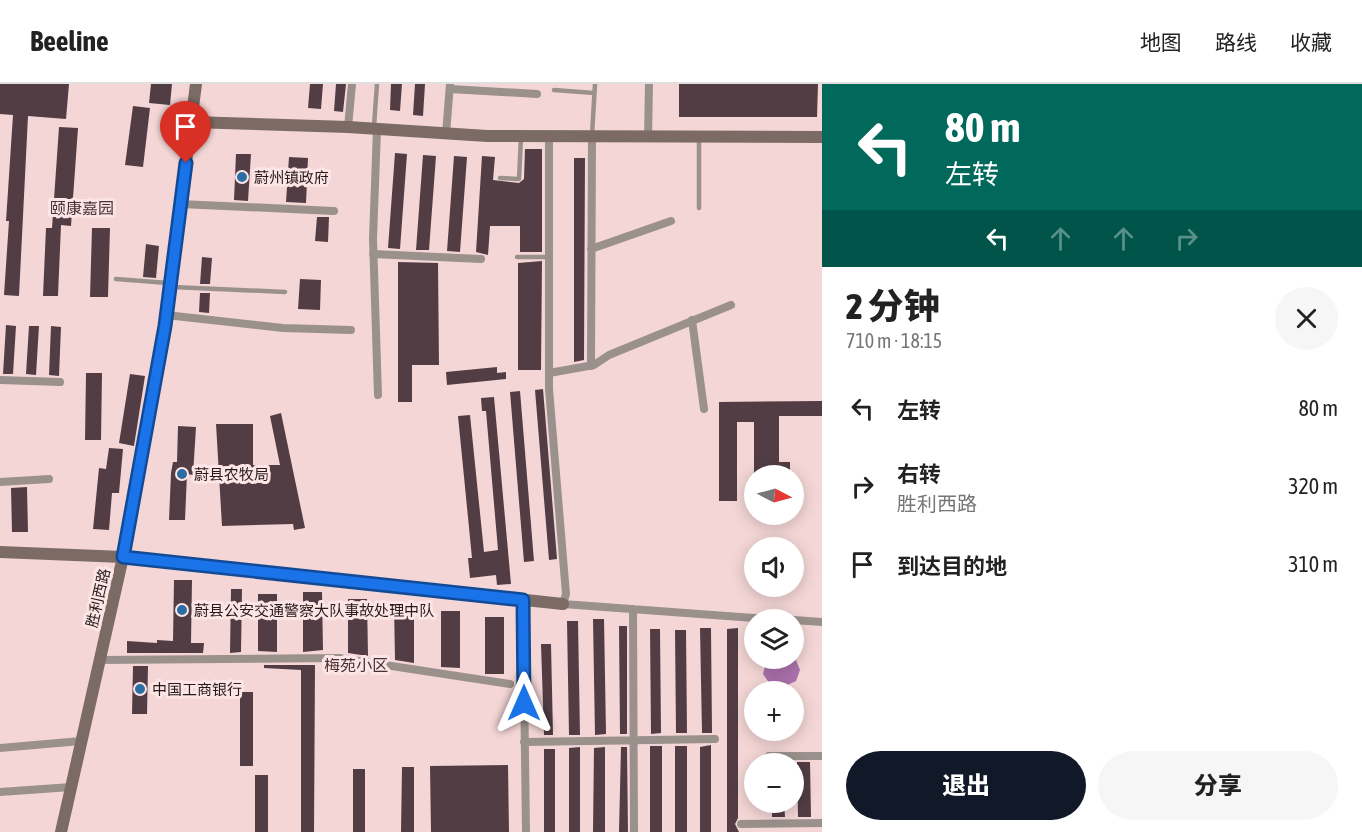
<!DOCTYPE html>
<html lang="zh">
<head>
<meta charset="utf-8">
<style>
	:root { --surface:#fff; --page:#f6f6f6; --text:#222; --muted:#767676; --line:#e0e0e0; --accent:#111827 }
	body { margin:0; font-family:"Asap Condensed","Noto Sans SC",sans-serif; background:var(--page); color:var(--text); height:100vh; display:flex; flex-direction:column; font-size:22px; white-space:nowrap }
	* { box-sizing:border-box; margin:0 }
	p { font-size:20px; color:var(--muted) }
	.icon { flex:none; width:33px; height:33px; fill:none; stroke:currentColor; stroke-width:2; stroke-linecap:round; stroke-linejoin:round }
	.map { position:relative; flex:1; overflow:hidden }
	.drawer { display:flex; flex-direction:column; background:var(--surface); width:540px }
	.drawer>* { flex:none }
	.top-card { background:#00695c; color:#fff; overflow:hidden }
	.needle { width:39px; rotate:96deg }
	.controls { position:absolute; left:744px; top:381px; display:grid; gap:12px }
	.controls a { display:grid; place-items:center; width:60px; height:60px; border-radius:50%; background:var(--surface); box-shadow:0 3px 15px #0003; font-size:30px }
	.pin { position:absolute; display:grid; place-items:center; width:51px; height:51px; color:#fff; margin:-62px -26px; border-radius:50% 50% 50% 0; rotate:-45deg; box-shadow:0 0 6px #0007 }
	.pin .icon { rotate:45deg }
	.me { position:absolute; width:66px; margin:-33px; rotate:0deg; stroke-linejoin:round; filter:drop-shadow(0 0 4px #0008) }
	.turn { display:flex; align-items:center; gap:21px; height:126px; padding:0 24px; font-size:27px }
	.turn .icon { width:78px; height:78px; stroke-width:2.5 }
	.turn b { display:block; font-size:42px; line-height:51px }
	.lanes { display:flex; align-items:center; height:57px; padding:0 24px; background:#0003; justify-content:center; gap:30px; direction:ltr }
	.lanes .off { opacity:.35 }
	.round { display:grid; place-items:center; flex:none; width:63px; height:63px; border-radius:32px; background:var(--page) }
	.summary { display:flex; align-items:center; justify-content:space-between; height:102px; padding:0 24px }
	h1 { font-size:36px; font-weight:800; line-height:45px }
	.primary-button { display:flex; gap:12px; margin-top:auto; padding:12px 24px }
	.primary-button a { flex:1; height:69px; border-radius:36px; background:var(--accent); color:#fff; font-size:24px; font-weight:800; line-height:69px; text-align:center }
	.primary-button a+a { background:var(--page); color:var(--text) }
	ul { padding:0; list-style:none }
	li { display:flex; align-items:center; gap:18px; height:78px; padding:0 24px }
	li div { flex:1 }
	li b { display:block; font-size:22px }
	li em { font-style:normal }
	header { display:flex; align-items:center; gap:36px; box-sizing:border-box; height:84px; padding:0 30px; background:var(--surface); border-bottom:2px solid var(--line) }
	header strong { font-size:28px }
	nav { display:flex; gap:33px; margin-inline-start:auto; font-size:21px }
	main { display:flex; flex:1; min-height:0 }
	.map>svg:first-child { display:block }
	.water { fill:#ac72ad }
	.building { fill:#523d45 }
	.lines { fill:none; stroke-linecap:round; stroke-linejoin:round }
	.lane { stroke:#9b918c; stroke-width:4.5 }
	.street { stroke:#9b918c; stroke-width:8 }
	.secondary { stroke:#7b6b64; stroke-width:12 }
	.route-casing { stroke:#114b97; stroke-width:15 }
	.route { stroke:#1a73e8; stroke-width:10 }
	.poi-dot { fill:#2b6ea3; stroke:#fde5e5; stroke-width:2 }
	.labels { text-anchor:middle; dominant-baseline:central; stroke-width:6; stroke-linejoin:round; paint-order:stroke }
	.poi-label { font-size:15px; fill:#251b1b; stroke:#fde5e5; text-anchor:start }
	.street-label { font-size:15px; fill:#251b1b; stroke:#fde5e5 }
	.neighbourhood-label { font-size:16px; fill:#483231; stroke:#fde5e5 }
</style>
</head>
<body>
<header>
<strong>Beeline</strong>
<nav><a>地图</a><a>路线</a><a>收藏</a></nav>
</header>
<main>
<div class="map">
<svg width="822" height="748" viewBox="0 0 822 748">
	<rect width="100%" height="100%" fill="#f4d6d6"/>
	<path class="water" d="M794,571L800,586L796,597L781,604L770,600L763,590L767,575L794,574Z"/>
	<path class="building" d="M0,0H69L66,35L28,32L19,212L4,211L9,137H6L13,31L0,30Z
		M151,0H172L170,21L149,19Z
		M310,0H323L321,25L308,24Z
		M336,0H346L343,28L334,27Z
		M391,0H402L400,27L390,26Z
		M415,0H425L423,32L413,31Z
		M679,0H818L817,33H679Z
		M133,22L150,24L143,83L125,81Z
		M59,43L78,44L71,142L61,141L58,212H43L46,144H52Z
		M525,65H542V168H520V142H490L488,171L476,168L482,72L495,73L493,96L519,99L524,95Z
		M395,69L407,70L400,165L388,164Z
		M236,70H251L248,117L234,116Z
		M423,71L436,72L429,166H416Z
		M454,72L467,73L460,168L447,167Z
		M289,73L308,74L306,119L286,118Z
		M574,74H585L584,276L574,278Z
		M317,133H329L328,158L315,157Z
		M92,144H110L108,213H90Z
		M146,160L159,162L156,194L143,193Z
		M202,173L212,174L210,200H200Z
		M542,177L541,286H518V179Z
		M398,178L438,179L439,281H412V318H398Z
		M300,195L321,196L320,226L298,225Z
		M200,209H210L209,229L199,228Z
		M6,241L16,242L13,290H3Z
		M29,242H39L36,291L26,290Z
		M51,242L61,243L59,292L49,291Z
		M497,283V289L506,288V295L447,301L446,288Z
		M86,289H102L101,356H85Z
		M130,290L145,292L134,362L119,359Z
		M543,305L557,475L549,476L535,306Z
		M520,307L534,477L524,478L510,308Z
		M494,313L511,500L497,501L496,491L470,494L468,474H472L458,332L470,331L484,468L498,466L486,327H482L481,314Z
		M822,317V332H779V378H790V392H754V338H737V417H719V318Z
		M281,329L305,444L294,446L293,440L222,442L216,340H253V381H280L270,332Z
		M178,342L196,343L193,391L187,390L185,436H169L171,389L173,378H177Z
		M109,364L123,365L119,409H112L109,446L93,445L99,384L106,385Z
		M27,403L28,448H12L11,404Z
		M174,496H192L191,559H204L203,569H127V557L157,559V556L173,557Z
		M231,505H242L241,568L230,569Z
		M303,508H322L323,566L303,568Z
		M258,510H277V568L258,567Z
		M348,515H367L368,572L348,569Z
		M394,521H414V579L395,576Z
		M441,527H460V584L441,583Z
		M485,533H504V590H485Z
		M593,535H604L606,650L595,651Z
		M567,537H578L580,651H569Z
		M619,542H627V650H620Z
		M700,544H711L712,649H702Z
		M738,544V734L735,740L739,748H727V545Z
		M650,545H660L661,649L651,650Z
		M675,546H686L687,649H676Z
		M541,560H551L553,651H544Z
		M264,581H315L314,748H301V586L264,584Z
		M133,582H148L147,630H132Z
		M240,608H253V682H240Z
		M711,661V748H700V663Z
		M650,662H662V748H650Z
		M675,662H687V748H675Z
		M580,663V748H569V664Z
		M605,663V748H593L594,664Z
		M621,663H627L628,748H619Z
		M544,665H555V748H544Z
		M797,678H810L811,733H798Z
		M508,681L509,748H431L430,682Z
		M402,683H414V748H401Z
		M353,685H365V748H353Z
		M255,691H268V748H255Z
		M772,718H784L785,733H772Z"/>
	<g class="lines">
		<path class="lane" d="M554,6L594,9
			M374,42L377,0
			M592,51L595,0
			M699,54V124
			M500,94L519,95L521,53
			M517,173H549
			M116,195L168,199
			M173,203L285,208"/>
		<path class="street" d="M450,5L537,10
			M348,43L352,0
			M377,45L373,155L378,311
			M446,50L450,0
			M549,53V305L566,510L563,520L780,536
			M648,54L649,0
			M180,120L334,127
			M591,165L671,137
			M373,170L481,175
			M166,231L283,244L351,246
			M692,236L704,325
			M591,282L592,53
			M549,289L594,281L609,271L731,221
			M0,296L60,298
			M0,398L49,395
			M523,516L526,748
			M633,525L634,748
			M794,536L822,538
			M99,576L339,574L510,600
			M524,658L715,655
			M0,664L81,657
			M769,672H822
			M0,708L71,703
			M741,740L822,739"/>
		<path class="secondary" d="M191,38L348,43L487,52L822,53
			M0,468L123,473L563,520
			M61,748L123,473L165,242L196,0"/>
	</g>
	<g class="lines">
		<defs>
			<path id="route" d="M186,79L165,242L123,473L523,516L524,619"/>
		</defs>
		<use href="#route" class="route-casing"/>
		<use href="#route" class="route"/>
	</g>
	<g class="poi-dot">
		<circle cx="242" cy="93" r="6"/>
		<circle cx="182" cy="390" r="6"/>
		<circle cx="182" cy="526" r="6"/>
		<circle cx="140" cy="605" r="6"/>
	</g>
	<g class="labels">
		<g class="poi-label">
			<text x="254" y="93">蔚州镇政府</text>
			<text x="194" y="390">蔚县农牧局</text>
			<text x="194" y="526">蔚县公安交通警察大队事故处理中队</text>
			<text x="152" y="605">中国工商银行</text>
		</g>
		<g class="street-label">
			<text transform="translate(98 514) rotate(-77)">胜利西路</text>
		</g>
		<g class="neighbourhood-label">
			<text x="82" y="124">颐康嘉园</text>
			<text x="356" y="581">梅苑小区</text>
		</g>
	</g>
</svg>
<div class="controls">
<a><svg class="needle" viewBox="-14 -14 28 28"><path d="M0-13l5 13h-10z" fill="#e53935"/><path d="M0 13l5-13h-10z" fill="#767676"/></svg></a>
<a><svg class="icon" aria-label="sound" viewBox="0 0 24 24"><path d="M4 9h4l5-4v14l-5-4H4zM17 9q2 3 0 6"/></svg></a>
<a><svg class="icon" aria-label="layers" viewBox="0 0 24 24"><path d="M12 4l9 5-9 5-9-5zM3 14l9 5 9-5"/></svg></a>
<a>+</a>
<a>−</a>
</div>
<div class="pin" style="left:186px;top:79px;background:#d93025"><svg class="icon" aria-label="arrive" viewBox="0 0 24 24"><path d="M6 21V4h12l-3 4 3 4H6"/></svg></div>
<svg class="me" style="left:524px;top:619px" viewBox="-20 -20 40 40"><path d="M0-17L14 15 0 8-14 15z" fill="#1a73e8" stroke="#fff" stroke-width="4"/></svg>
</div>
<section class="drawer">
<div class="top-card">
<div class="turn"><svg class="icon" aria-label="left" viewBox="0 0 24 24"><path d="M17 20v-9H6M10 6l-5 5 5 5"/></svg><div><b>80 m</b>左转</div></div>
<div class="lanes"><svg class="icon" aria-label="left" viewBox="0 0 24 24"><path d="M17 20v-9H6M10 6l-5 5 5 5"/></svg><svg class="icon off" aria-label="ahead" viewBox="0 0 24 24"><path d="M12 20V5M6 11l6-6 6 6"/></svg><svg class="icon off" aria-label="ahead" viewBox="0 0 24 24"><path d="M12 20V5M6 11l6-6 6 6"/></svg><svg class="icon off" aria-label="right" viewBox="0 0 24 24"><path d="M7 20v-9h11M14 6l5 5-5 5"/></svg></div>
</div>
<div class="summary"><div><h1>2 分钟</h1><p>710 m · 18:15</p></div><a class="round"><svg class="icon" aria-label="close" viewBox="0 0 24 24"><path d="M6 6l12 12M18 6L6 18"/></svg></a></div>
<ul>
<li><svg class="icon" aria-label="left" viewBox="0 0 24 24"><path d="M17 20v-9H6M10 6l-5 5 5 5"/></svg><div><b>左转</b></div><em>80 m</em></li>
<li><svg class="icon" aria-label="right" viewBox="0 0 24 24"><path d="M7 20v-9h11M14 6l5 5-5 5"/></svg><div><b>右转</b><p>胜利西路</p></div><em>320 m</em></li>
<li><svg class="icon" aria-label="arrive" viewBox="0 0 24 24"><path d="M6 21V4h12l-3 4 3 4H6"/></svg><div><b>到达目的地</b></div><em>310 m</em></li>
</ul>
<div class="primary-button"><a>退出</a><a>分享</a></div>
</section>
</main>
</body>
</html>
